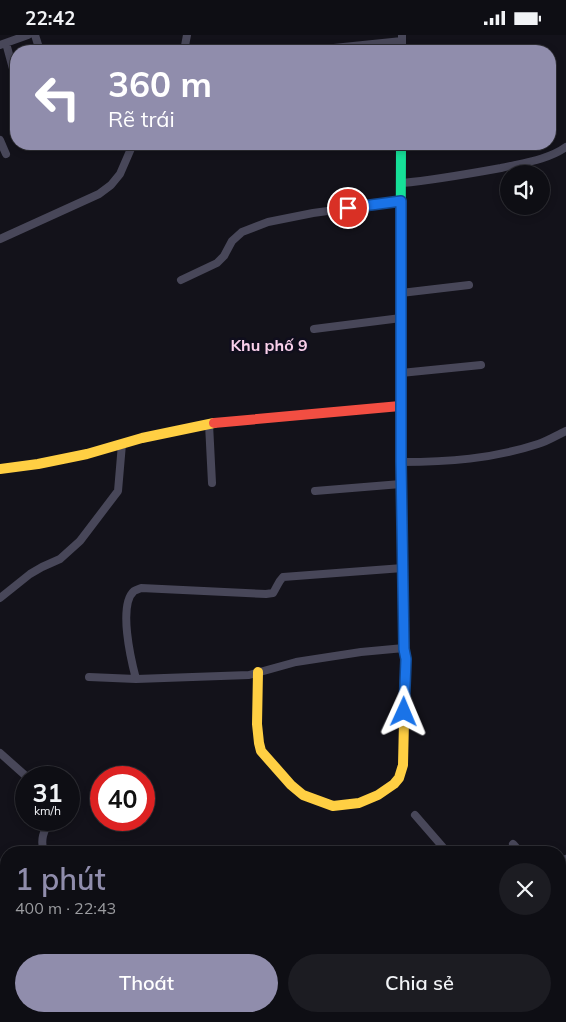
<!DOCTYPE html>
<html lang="vi">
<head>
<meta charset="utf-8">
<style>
	:root { --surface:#0e0e14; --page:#1c1c22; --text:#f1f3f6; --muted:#9b9ca0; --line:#2e2e34; --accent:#908dac }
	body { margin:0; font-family:Mulish,sans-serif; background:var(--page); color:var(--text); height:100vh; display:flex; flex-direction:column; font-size:19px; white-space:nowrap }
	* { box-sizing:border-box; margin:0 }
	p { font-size:16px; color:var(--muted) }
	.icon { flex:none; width:28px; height:28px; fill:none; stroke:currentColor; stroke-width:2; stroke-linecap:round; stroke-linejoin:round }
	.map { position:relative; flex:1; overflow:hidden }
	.side { position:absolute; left:0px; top:811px; width:566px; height:176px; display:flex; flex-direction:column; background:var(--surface); border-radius:20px 20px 0 0; box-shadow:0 2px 8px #0003,0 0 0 1px var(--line) }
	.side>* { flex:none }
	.hud { position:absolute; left:10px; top:10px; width:546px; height:105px; border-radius:20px; box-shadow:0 2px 8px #0003,0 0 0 1px var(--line); background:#908dac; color:#fff; overflow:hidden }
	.tools { position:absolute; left:500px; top:130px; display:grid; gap:10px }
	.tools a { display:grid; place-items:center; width:50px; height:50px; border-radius:50%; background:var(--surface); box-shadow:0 2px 8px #0003,0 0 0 1px var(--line); font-size:25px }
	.speed { position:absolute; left:15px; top:731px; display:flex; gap:10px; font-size:25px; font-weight:700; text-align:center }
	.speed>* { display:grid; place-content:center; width:65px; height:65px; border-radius:50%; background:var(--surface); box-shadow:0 2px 8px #0003,0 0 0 1px var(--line); line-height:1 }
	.speed small { font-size:12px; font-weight:400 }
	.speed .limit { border:8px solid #d22; background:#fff; color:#111 }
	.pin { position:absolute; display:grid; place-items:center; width:42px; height:42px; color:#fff; margin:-21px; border:2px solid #fff; border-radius:50%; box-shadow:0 1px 5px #0007 }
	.me { position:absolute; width:55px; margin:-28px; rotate:1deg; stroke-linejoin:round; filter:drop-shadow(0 0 4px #0008) }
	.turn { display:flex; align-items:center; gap:18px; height:105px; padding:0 15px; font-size:22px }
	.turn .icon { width:65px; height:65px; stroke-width:2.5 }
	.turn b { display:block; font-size:35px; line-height:42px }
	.round { display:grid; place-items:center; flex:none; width:52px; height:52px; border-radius:26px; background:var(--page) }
	.head { display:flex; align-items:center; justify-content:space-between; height:85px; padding:0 15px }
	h1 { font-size:30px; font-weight:600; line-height:38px; color:var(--accent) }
	.cta { display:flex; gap:10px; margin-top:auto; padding:10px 15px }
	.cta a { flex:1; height:58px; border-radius:30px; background:var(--accent); color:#fff; font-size:20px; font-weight:600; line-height:58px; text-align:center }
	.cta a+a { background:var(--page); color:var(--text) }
	.status { display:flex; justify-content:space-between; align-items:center; height:35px; padding:0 25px; background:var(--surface); direction:ltr }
	.status svg { height:14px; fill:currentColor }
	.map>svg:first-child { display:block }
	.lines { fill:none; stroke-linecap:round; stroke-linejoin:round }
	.street { stroke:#484759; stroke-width:8 }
	.fast { stroke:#16e098; stroke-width:10 }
	.slow { stroke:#ffcf43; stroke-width:10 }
	.jam { stroke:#f24e42; stroke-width:10 }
	.route-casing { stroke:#114b97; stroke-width:12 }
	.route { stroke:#1a73e8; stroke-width:9 }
	.labels { text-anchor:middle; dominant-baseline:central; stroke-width:5; stroke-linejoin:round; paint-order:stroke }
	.quarter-label { font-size:16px; font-weight:bold; fill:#fad0eb; stroke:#100e1d }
</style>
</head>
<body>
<div class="status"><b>22:42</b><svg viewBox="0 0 49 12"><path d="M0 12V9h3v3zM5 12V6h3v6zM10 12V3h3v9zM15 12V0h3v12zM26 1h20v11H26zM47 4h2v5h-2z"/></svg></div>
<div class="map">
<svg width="566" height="987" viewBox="0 0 566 987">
	<rect width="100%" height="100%" fill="#13121a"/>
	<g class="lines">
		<path class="street" d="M35,0L40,16
			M6,8L16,45
			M0,10L28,0
			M492,14V16
			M184,16L187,0
			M316,16L324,14L402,6
			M402,16V0
			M0,105L6,119
			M402,148C435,145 468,139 501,133C522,128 548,125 566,112
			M0,204L99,159L111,150L120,139L133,109
			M181,245L217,228L224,221L232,206L242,197L268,187L313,178L401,166
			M401,258L469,250
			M314,294L401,283
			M401,338L481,330
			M209,389L212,448
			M401,427C448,427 492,424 538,409C548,406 557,400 566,396
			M315,456L401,449
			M0,563L30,539L42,532L60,524L80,506L118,456L122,409
			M89,642L136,644L249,640L296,627L361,617L404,613
			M136,644C131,625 118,570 134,556C136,555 139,554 141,553L266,559L273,558C277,552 278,547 283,542L403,533
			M0,718L27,742
			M415,780L448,818
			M513,809L521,818
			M44,818C40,805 43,796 51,785
			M560,829L566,824
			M0,855H6
			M32,981L33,987
			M289,981L304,987
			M377,987L379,981
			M551,987L552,981"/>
		<path class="fast" d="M401,109L400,371L402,479"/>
		<path class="slow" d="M0,434L38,429L87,419L142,403L214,388
			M258,637L257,689L259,708L261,716L291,750L303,760L333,771L359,768L378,760L394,749L399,743L403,730L405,643"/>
		<path class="jam" d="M214,388L400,371
			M402,479L404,613L406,624L405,643"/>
	</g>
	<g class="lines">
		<defs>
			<path id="route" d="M348,173L401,166V427L404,614L406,624L404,677"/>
		</defs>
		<use href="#route" class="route-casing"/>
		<use href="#route" class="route"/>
	</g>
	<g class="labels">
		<g class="quarter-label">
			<text x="269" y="310">Khu phố 9</text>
		</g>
	</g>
</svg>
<div class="tools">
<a><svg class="icon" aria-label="sound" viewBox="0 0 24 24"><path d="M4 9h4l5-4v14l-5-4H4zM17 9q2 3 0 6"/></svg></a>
</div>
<div class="speed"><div>31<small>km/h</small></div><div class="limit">40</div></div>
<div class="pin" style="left:348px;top:173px;background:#d93025"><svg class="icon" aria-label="arrive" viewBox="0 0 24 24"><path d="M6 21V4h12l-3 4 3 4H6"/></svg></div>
<svg class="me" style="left:404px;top:677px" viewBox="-20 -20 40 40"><path d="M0-17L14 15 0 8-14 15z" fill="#1a73e8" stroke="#fff" stroke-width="4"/></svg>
<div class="hud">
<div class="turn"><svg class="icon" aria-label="left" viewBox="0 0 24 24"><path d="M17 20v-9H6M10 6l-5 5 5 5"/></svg><div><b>360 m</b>Rẽ trái</div></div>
</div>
<section class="side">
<div class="head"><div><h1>1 phút</h1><p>400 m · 22:43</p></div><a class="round"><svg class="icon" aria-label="close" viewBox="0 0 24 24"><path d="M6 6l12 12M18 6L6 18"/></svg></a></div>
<div class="cta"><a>Thoát</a><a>Chia sẻ</a></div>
</section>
</div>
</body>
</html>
